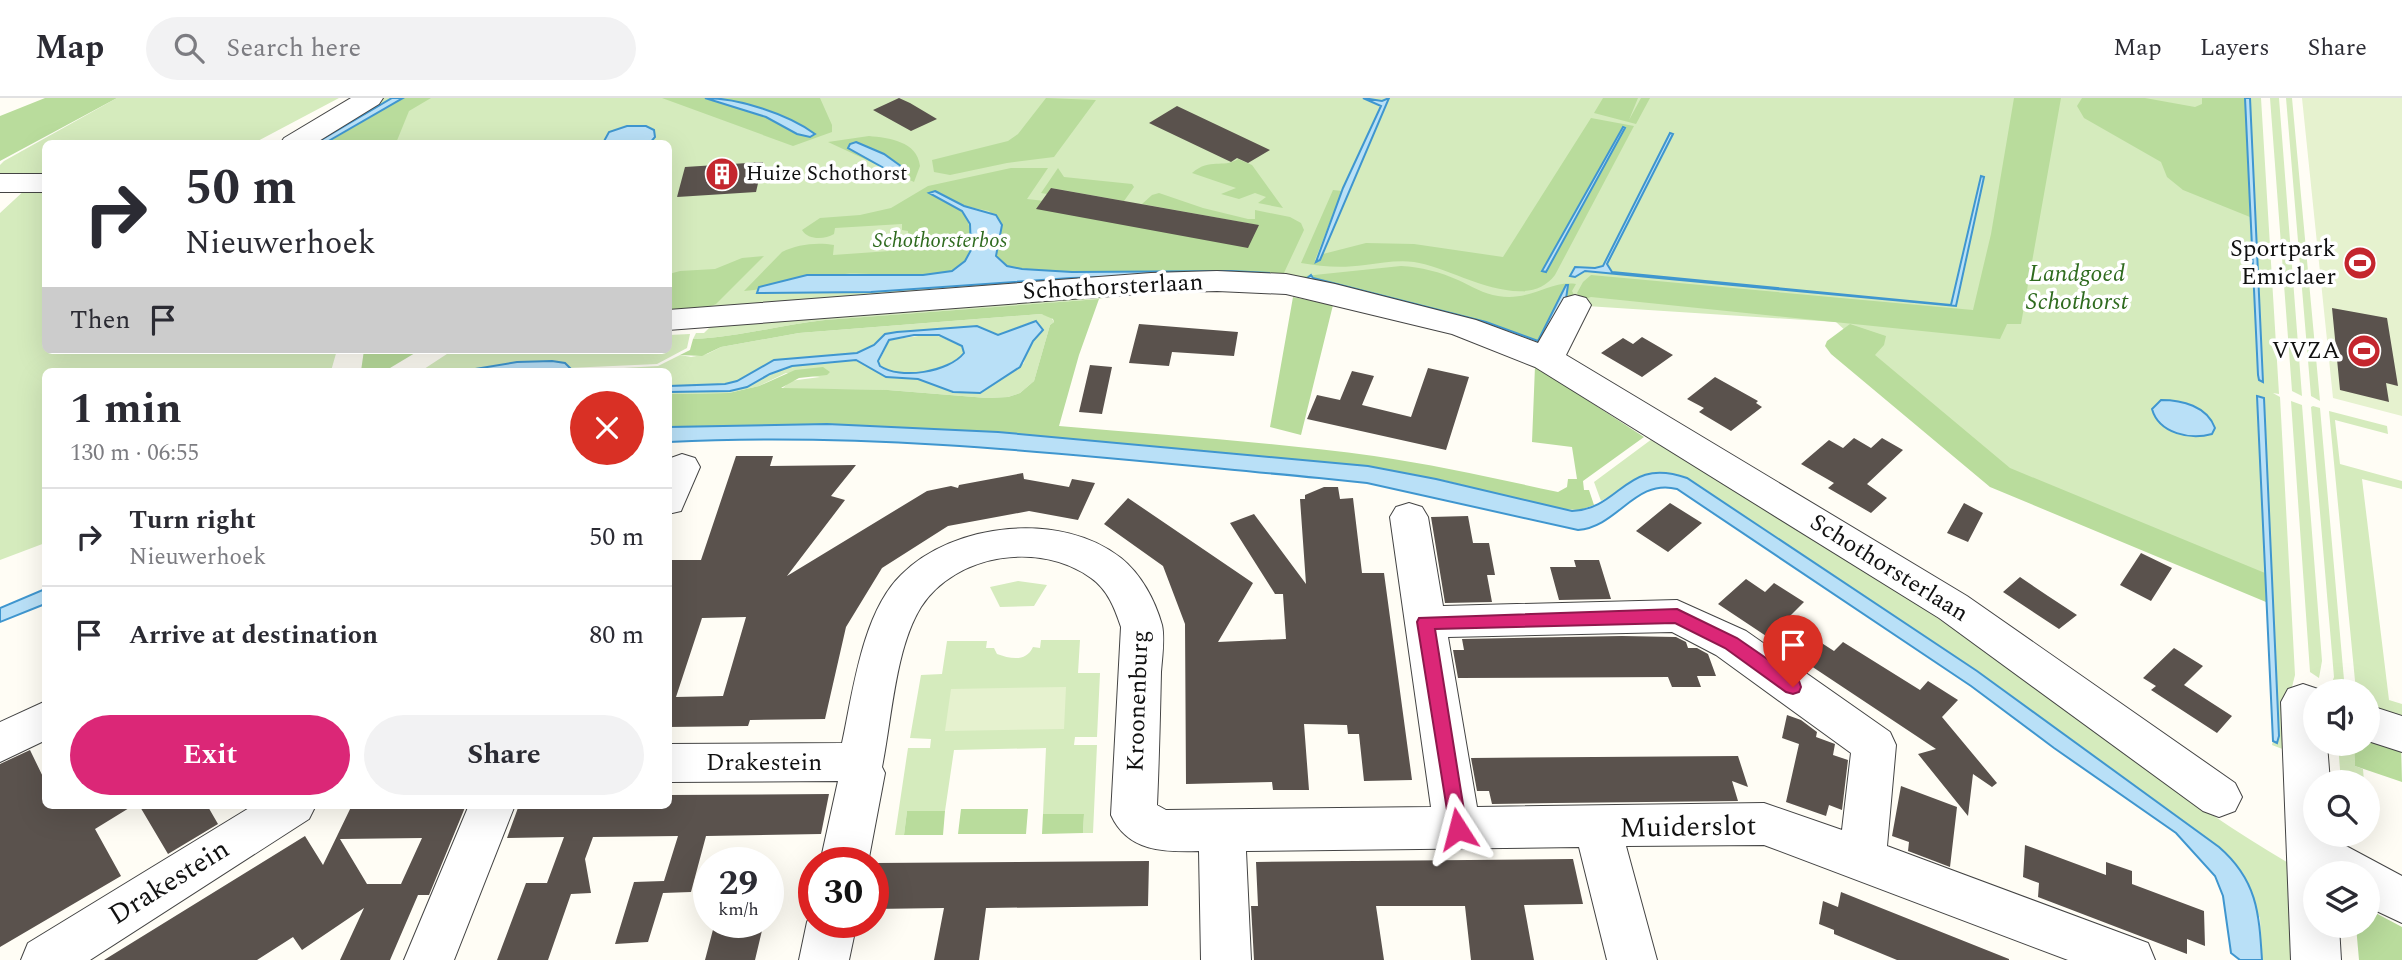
<!DOCTYPE html>
<html lang="en">
<head>
<meta charset="utf-8">
<style>
	:root { --surface:#fff; --page:#f2f2f3; --text:#2b2b33; --muted:#7c7c81; --line:#e1e1e2; --accent:#db2777 }
	body { margin:0; font-family:Spectral,serif; background:var(--page); color:var(--text); height:100vh; display:flex; flex-direction:column; font-size:26px; white-space:nowrap }
	* { box-sizing:border-box; margin:0 }
	p { font-size:23px; color:var(--muted) }
	.icon { flex:none; width:38px; height:38px; fill:none; stroke:currentColor; stroke-width:2; stroke-linecap:round; stroke-linejoin:round }
	.map { position:relative; flex:1; overflow:hidden }
	.details { position:absolute; left:42px; top:270px; width:630px; height:441px; display:flex; flex-direction:column; background:var(--surface); border-radius:10px; box-shadow:0 7px 28px #0002 }
	.details>* { flex:none }
	.guide { position:absolute; left:42px; top:42px; width:630px; height:214px; border-radius:10px; box-shadow:0 7px 28px #0002; background:#fff; color:var(--text); overflow:hidden }
	.buttons { position:absolute; left:2303px; top:581px; display:grid; gap:14px }
	.buttons a { display:grid; place-items:center; width:77px; height:77px; border-radius:50%; background:var(--surface); box-shadow:0 7px 28px #0002; font-size:35px }
	.speed { position:absolute; left:693px; top:749px; display:flex; gap:14px; font-size:35px; font-weight:700; text-align:center }
	.speed>* { display:grid; place-content:center; width:91px; height:91px; border-radius:50%; background:var(--surface); box-shadow:0 7px 28px #0002; line-height:1 }
	.speed small { font-size:18px; font-weight:400 }
	.speed .limit { border:10px solid #d22; background:#fff; color:#111 }
	.pin { position:absolute; display:grid; place-items:center; width:60px; height:60px; color:#fff; margin:-72px -30px; border-radius:50% 50% 50% 0; rotate:-45deg; box-shadow:0 0 7px #0007 }
	.pin .icon { rotate:45deg }
	.me { position:absolute; width:77px; margin:-38px; rotate:351deg; stroke-linejoin:round; filter:drop-shadow(0 0 5px #0008) }
	.turn { display:flex; align-items:center; gap:24px; height:147px; padding:0 28px; font-size:32px }
	.turn .icon { width:91px; height:91px; stroke-width:2.5 }
	.turn b { display:block; font-size:49px; line-height:60px }
	.then { display:flex; align-items:center; height:66px; padding:0 28px; background:#0003; gap:14px; font-size:26px }
	.round { display:grid; place-items:center; flex:none; width:74px; height:74px; border-radius:37px; background:var(--page) }
	.overview { display:flex; align-items:center; justify-content:space-between; height:119px; padding:0 28px }
	h1 { font-size:42px; font-weight:700; line-height:52px }
	.action { display:flex; gap:14px; margin-top:auto; padding:14px 28px }
	.action a { flex:1; height:80px; border-radius:42px; background:var(--accent); color:#fff; font-size:28px; font-weight:700; line-height:80px; text-align:center }
	.action a+a { background:var(--page); color:var(--text) }
	ul { padding:0; list-style:none }
	li { display:flex; align-items:center; gap:21px; height:98px; padding:0 28px; border-top:2px solid var(--line) }
	li div { flex:1 }
	li b { display:block; font-size:26px }
	li em { font-style:normal }
	header { display:flex; align-items:center; gap:42px; box-sizing:border-box; height:98px; padding:0 35px; background:var(--surface); border-bottom:2px solid var(--line) }
	header strong { font-size:33px }
	nav { display:flex; gap:38px; margin-inline-start:auto; font-size:24px }
	.search { width:490px; height:63px; background:var(--page); display:flex; align-items:center; gap:18px; box-sizing:border-box; padding:0 24px; border-radius:38px; color:var(--muted); font-size:26px }
	.map>svg:first-child { display:block }
	.green { fill:#d5ebbd }
	.forest { fill:#b9dc9c; fill-rule:evenodd }
	.pitch { fill:#e6f2cf }
	.water { fill:#b9e0f7; stroke:#3f96cf; stroke-width:2; fill-rule:evenodd }
	.building { fill:#5a524d; fill-rule:evenodd }
	.lines { fill:none; stroke-linecap:round; stroke-linejoin:round }
	.minor-casing { stroke:#444; stroke-width:2 }
	.minor { fill:#fff; fill-rule:evenodd }
	.route { fill:#db2777; stroke:#8e194d; stroke-width:2 }
	.labels { text-anchor:middle; dominant-baseline:central; stroke-width:7; stroke-linejoin:round; paint-order:stroke }
	.far-poi-label { font-size:21px; fill:#111; stroke:#fff; text-anchor:start }
	.far-park-label { font-size:21px; font-style:italic; fill:#2f6b1f; stroke:#fff }
	.poi-label { font-size:24px; fill:#111; stroke:#fff; text-anchor:end }
	.park-label { font-size:24px; font-style:italic; fill:#2f6b1f; stroke:#fff }
	.street-label { font-size:24px; fill:#111; stroke:#fff }
	.near-street-label { font-size:28px; fill:#111; stroke:#fff }
</style>
</head>
<body>
<header>
<strong>Map</strong>
<div class="search"><svg class="icon" aria-label="search" viewBox="0 0 24 24"><circle cx="10" cy="10" r="6"/><path d="M15 15l6 6"/></svg>Search here</div>
<nav><a>Map</a><a>Layers</a><a>Share</a></nav>
</header>
<div class="map">
<svg width="2402" height="862" viewBox="0 0 2402 862">
	<rect width="100%" height="100%" fill="#fffdf5"/>
	<path class="green" d="M117,0H339L254,45L46,46L45,75H0V67L4,63Z
		M383,0H2261L2279,296L2273,295L2280,299L2295,577L2292,589L2285,652L2272,647L2273,643L2277,645L2279,641L2273,507L1994,369L1836,224L1571,207L1544,253L1282,182L669,217L668,46H303Z
		M2270,0H2279L2302,298L2292,293Z
		M2286,0H2292L2320,303L2311,298Z
		M27,90H45L46,252H337L331,273H46L45,445L0,462V115Z
		M1117,197L1099,201L825,222C781,227 738,239 693,241L696,235H704L717,222Z
		M1041,216L1051,219L1054,224L1050,227L1034,283L1020,295L1008,299L987,300L888,292L782,291L790,283L820,279L786,275L759,288L729,295L669,296L668,294L730,293L792,268L856,262L886,279L918,281L980,295L1024,265L1031,224L998,237L977,228L897,234L885,236L874,247L857,255L774,262L737,283L725,286L669,288L668,273H572L658,268L680,257L691,259L707,256L721,249L799,235Z
		M690,236L687,250L657,266L568,270L565,265L517,264L463,273H421L453,252H668L669,237Z
		M933,236L963,248L964,255C949,273 896,284 878,266L889,242Z
		M2291,303L2302,307L2322,563L2319,580L2310,574Z
		M2313,308L2320,310L2345,593H2329L2334,579L2311,309Z
		M2329,313L2387,328L2388,336L2335,322L2340,366L2402,383V391L2362,381L2389,602L2402,606V628L2368,617V593H2356Z
		M1652,341C1754,404 1858,464 1956,533C2068,611 2173,697 2290,766L2297,862H2262L2260,820L2219,749L1977,573L1687,380C1642,364 1637,385 1601,403L1594,384Z
		M1018,483L1047,487L1034,508L1000,509L990,489Z
		M1041,542H1080L1078,575H1100L1097,639H1075L1074,647H1097L1093,735H1083L1084,716H1043L1046,650L954,652L945,713H907L904,737H895L908,650H930L931,641L910,640L921,577L942,576L947,543H987L986,550H994L997,556C1011,561 1026,564 1033,549L1040,550Z
		M2338,646H2354L2355,668L2363,671L2364,684H2341Z"/>
	<path class="forest" d="M45,0H117L0,63V18Z
		M403,0H431L409,13L396,45L325,46Z
		M662,0H820L832,27V34L793,48Z
		M1046,0L1096,2L1054,59L1007,65L950,77L934,74L932,62L1008,43L1018,36Z
		M1603,0H1638L1629,22L1641,0H1650L1636,26L1594,15Z
		M2014,0H2061L2021,226H2007L2000,241L1591,199L1581,202L1577,195L1583,184L1591,177L1973,212L1991,136Z
		M2082,0H2145L2195,9L2202,6V0H2245L2250,119L2183,92L2167,79L2161,64L2084,20L2077,8Z
		M1591,20L1634,28L1555,177C1524,218 1452,169 1414,164C1397,162 1382,165 1365,167C1343,170 1323,169 1301,165L1333,92L1342,93L1315,162L1319,164L1323,156L1366,145L1414,146L1503,159ZM1622,30H1625L1572,128L1543,172Z
		M869,38C889,40 917,43 920,68L914,84L828,44Z
		M1238,61L1252,67L1283,110L1258,105L1266,99L1255,95L1239,101L1221,96L1236,90L1192,75C1211,59 1222,71 1238,61Z
		M1011,70H1048L1027,101L1258,127L1142,106L1152,97L1159,95L1203,110L1248,121H1255V112L1290,119L1301,125L1304,132L1283,177L1231,173L1072,174L1022,171L1007,168L996,158L1002,127L989,113L964,108L939,94L933,98C954,106 970,113 970,137C971,152 968,166 952,173C920,187 878,173 845,176C811,180 777,190 744,193L782,154C797,146 818,144 834,147L833,157L904,152L905,143L908,142V133L902,132V126L835,130L834,136C824,142 808,142 802,132L820,120L860,117L891,110L928,88Z
		M1058,70L1064,79L1132,86L1134,89L1124,103L1052,90L1047,96L1041,95Z
		M764,158L716,206L706,210L669,217V176L680,173L715,171L742,160Z
		M1401,168C1421,169 1440,174 1458,182C1471,188 1484,196 1498,198C1530,204 1550,182 1576,186L1572,193L1576,201L1550,248L1541,251L1403,208L1299,185L1295,179ZM1311,177L1313,180L1486,224L1538,243L1566,187L1568,188L1566,201L1542,247L1461,220L1306,181Z
		M1293,199L1333,207L1301,337L1270,329Z
		M1099,201L1079,257L1059,328C1164,337 1270,344 1374,358C1436,367 1497,381 1558,394L1567,389L1568,381H1577L1572,349L1532,344L1535,268L1644,339L1583,383L1584,392H1589L1594,407L1580,412L1558,411L1447,383L1367,368L998,334L827,326L669,329L668,296L729,295L759,288L795,272L823,269L830,274L827,277L799,280L781,290L888,292L987,300L1008,299L1020,295L1034,283L1050,227L1054,224L1053,221L1041,216L799,235L721,249L702,258L680,257L690,252L693,241C738,239 781,227 825,222Z
		M1850,226L1886,238L1884,247L1875,257L2010,370L2265,475L2266,504L1990,389L1831,256L1825,248L1827,243Z
		M364,252H420L385,273H361Z
		M2368,634L2401,645L2402,684L2355,668L2354,646H2368Z
		M961,711H1028L1026,736H958Z
		M907,713H945L943,737H904Z
		M1043,716H1084L1083,735L1042,736Z
		M2368,811L2402,829V862H2359L2356,828H2368Z"/>
	<path class="pitch" d="M2302,0H2402V318L2333,300Z
		M1066,589L1064,631L945,633L951,591Z"/>
	<path class="water" d="M392,0H403L325,45H316Z
		M705,0C738,0 788,16 815,36L810,39L797,36L766,19Z
		M1363,0L1382,3L1389,0L1320,162L1316,164L1343,90L1381,8Z
		M2245,0H2250L2263,284L2259,282L2258,277Z
		M627,28H646L654,32L655,39L650,45H603L609,34Z
		M1623,29L1625,30L1546,174L1542,173Z
		M1670,35L1673,36L1607,166L1612,174L1951,207L1981,78L1984,79L1956,208L1585,173L1575,179L1570,178L1575,169L1595,170L1603,168Z
		M856,44L884,56L905,71L906,77L900,79L848,50L850,46Z
		M935,93L964,108L996,117L1002,127L996,158L1007,168L1022,171L1072,174L1231,173L1270,175L1071,180L871,194L757,195L759,189L807,177H923L952,173L965,163L971,152L970,126L962,113L929,95Z
		M1311,177L1313,180L1486,224L1538,243L1566,187H1568L1566,201L1542,247L1461,220L1306,181Z
		M1036,223L1043,232L1033,243L1020,269L980,295L953,294L918,281L886,279L856,262L792,268L770,276L747,289L730,293L669,294V288L725,286L737,283L774,262L857,255L874,247L885,236L897,234L977,228L998,237ZM914,237H939L962,248L964,255C949,274 900,282 880,268L878,263L889,242Z
		M552,263L565,265L573,273H463L517,264Z
		M2257,298L2264,300L2279,638L2277,645L2273,643Z
		M2161,302C2182,302 2207,308 2215,330L2212,336C2191,342 2159,336 2152,311Z
		M827,326L998,334L1368,368L1436,381L1572,413C1622,411 1625,358 1687,380L1977,573L2219,749C2257,782 2259,814 2262,862H2240L2231,855L2223,798L2215,778L2176,735L2054,650L1971,588L1677,391C1635,380 1618,429 1578,432L1367,385L1319,380C1102,360 886,333 669,344V329Z
		M45,491V506L0,524V510Z"/>
	<path class="building" d="M899,0L910,5L937,21L911,33L873,12Z
		M1177,8L1270,52L1248,65L1237,60L1231,64L1149,25Z
		M763,64L756,94L677,99L685,69Z
		M1051,90L1259,127L1248,150L1036,111Z
		M2332,210L2387,220L2398,288L2386,285L2389,304L2340,292Z
		M1139,226L1238,234L1234,258L1172,254L1169,268L1129,265Z
		M1642,239L1673,257L1642,279L1601,255L1623,240L1633,246Z
		M1090,267L1112,269L1102,316L1079,314Z
		M1428,270L1469,279L1446,352L1307,321L1317,297L1340,302L1352,273L1374,278L1362,307L1411,319Z
		M1715,279L1758,303L1756,305L1762,309L1731,333L1699,314L1704,310L1687,301Z
		M1854,340L1871,350L1882,340L1903,352L1867,386L1887,400L1871,415L1828,390L1834,385L1801,366L1829,342L1843,350Z
		M736,358H773L770,368L856,367L831,398L845,402L787,478L927,393L951,388L958,390L959,387L1023,375L1024,381L1069,389L1072,381L1095,385L1078,422L1029,413L948,428L882,470L846,529L825,621L750,622L748,628L668,629V462H701ZM746,519L723,598L676,599L702,520Z
		M1324,389H1338L1340,401L1353,400L1362,475H1384L1412,682L1364,683L1359,636H1348L1347,627L1304,626L1309,692H1273L1272,684L1186,686L1185,526L1163,468L1104,426L1128,400L1253,485L1218,544L1286,541L1283,496H1275L1230,425L1254,416L1306,486L1300,401H1305V397Z
		M1670,405L1702,425L1668,454L1636,433Z
		M1964,405L1983,415L1968,444L1947,435Z
		M1468,418L1473,445H1489L1495,477H1487L1492,504L1445,505L1431,419Z
		M2141,455L2172,470L2151,503L2120,487Z
		M1574,462H1599L1611,501L1559,502L1550,469H1576Z
		M2020,479L2048,498L2077,517L2059,531L2003,494Z
		M1746,481L1765,494L1774,485L1804,504L1786,522L1834,553L1843,544L1920,592L1928,583L1958,602L1942,619L1997,685L1992,689L1973,676L1968,718L1918,656L1936,651L1718,506Z
		M1622,538L1676,539L1686,544L1688,550H1697L1708,556L1716,578H1697L1701,589H1672L1668,579L1458,580L1453,552H1464L1462,541Z
		M2174,550L2203,568L2184,587L2232,618L2217,635L2151,592L2156,588L2143,580Z
		M1787,617L1801,622L1817,634L1816,639L1835,646L1833,657L1848,662L1842,712L1829,707L1826,718L1786,704L1799,646L1782,640Z
		M30,652L46,685V707H134L95,731L121,778L0,849V666Z
		M1738,658L1748,689L1732,683L1738,703L1555,705L1492,706L1489,693H1477L1471,660Z
		M1901,688L1957,709L1950,769L1908,753L1909,744L1892,738Z
		M829,696L821,736L706,738L691,794L663,795L648,844L615,846L634,784L664,783L678,738L593,739L585,761L591,795L571,796L548,862H497L526,785H547L564,739L507,740L519,707H668V697Z
		M139,707H207L218,726L168,756Z
		M352,707H466L429,797H418L390,862H340L364,810L302,852L293,839L257,862H104L305,738L323,767ZM422,740L401,786H367L340,741Z
		M2025,747L2106,777V764L2132,773V786L2204,813L2205,848L2187,841V856L2038,799L2039,785L2023,779Z
		M1573,761L1583,806L1524,807L1534,862H1471L1465,808H1376L1384,862H1254L1251,808H1258L1256,764Z
		M1149,763L1148,808L986,810L979,862H934L944,810L873,811L875,765Z
		M1841,794L2009,861V862H1897L1834,836V832L1819,826L1823,803L1838,809Z
		M715,824H764L755,862H705Z"/>
	<g class="lines">
		<defs>
			<path id="minor" d="M351,0H383L379,6L314,46H280L284,40Z
				M0,76H46V94H0Z
				M1217,173L1286,176L1335,186L1476,222L1538,245L1564,200L1575,197L1586,200L1591,207L1566,257L1967,498L2235,685L2242,699L2235,713L2219,719L2203,713L1939,520L1535,269L1452,236L1286,196L1217,193L1151,195L668,232V212L1151,175Z
				M682,356L695,360L700,369L681,413L668,416V361Z
				M1409,405L1422,409L1428,419L1443,508L1677,502L1746,533L1890,634L1896,647L1887,748L2148,845L2155,862H2068L1764,747L1626,748L1657,862H1607L1579,749L1246,753L1251,862H1201L1199,753C1164,754 1128,754 1111,717L1121,529C1115,511 1108,492 1091,480C1041,443 956,455 921,509C895,551 892,620 882,669L885,675L868,765H820L838,683L668,684V646L842,645C853,594 862,515 901,477C953,424 1062,413 1121,460C1141,476 1155,502 1162,527C1165,541 1162,560 1161,574C1160,619 1159,663 1157,707L1166,712L1431,709L1390,419L1396,409ZM1672,534L1716,557L1851,655L1842,732L1764,705L1477,709L1448,539Z
				M2303,586L2324,593H2315V646H2327L2330,684H2315V737H2333V741L2402,778V825L2368,809V775H2315V828H2339L2341,862H2291L2281,604L2288,591Z
				M46,603V642L0,664V624Z
				M2368,607L2402,618V654L2368,643Z
				M254,707H316L309,721L90,862H21L28,845Z
				M469,707H515L454,862H404Z
				M814,810V824H857L849,862H799L807,824Z"/>
		</defs>
		<use href="#minor" class="minor-casing"/>
		<use href="#minor" class="minor"/>
	</g>
	<path class="route" d="M1677,511L1737,540L1799,583L1801,589L1799,594L1793,596L1786,594L1725,550L1675,525L1435,531L1467,731L1465,737L1458,740L1451,737L1417,524L1419,520Z"/>
	<defs>
		<symbol id="building-disc" viewBox="-11 -11 22 22"><circle r="9.5" fill="#c4262e" stroke="#fff"/><path d="M-4-6H4V6H1V3H-1V6H-4ZM-2.5-4.3h1.7v1.8h-1.7ZM.8-4.3h1.7v1.8H.8ZM-2.5-1h1.7V.8h-1.7ZM.8-1h1.7V.8H.8Z" fill="#fff"/></symbol>
		<symbol id="stadium-disc" viewBox="-11 -11 22 22"><circle r="9.5" fill="#c4262e" stroke="#fff"/><path d="M0-5a6.5 5 0 1 0 0 10a6.5 5 0 1 0 0-10ZM-3.5-1.8h7v3.6h-7Z" fill="#fff"/></symbol>
	</defs>
	<g fill-rule="evenodd">
		<use href="#building-disc" x="703" y="57" width="38" height="38"/>
		<use href="#stadium-disc" x="2341" y="146" width="38" height="38"/>
		<use href="#stadium-disc" x="2345" y="234" width="38" height="38"/>
	</g>
	<g class="labels">
		<g class="far-poi-label">
			<text x="746" y="76">Huize Schothorst</text>
		</g>
		<g class="far-park-label">
			<text x="940" y="143">Schothorsterbos</text>
		</g>
		<g class="poi-label">
			<text x="2336" y="151">Sportpark<tspan x="2336" dy="28">Emiclaer</tspan></text>
			<text x="2340" y="253">VVZA</text>
		</g>
		<g class="park-label">
			<text x="2077" y="176">Landgoed<tspan x="2077" dy="28">Schothorst</tspan></text>
		</g>
		<g class="street-label">
			<text transform="translate(1113 189) rotate(-3)">Schothorsterlaan</text>
			<text transform="translate(1889 470) rotate(32)">Schothorsterlaan</text>
			<text transform="translate(1138 603) rotate(-88)">Kroonenburg</text>
			<text x="764" y="665">Drakestein</text>
		</g>
		<g class="near-street-label">
			<text transform="translate(1688 729) rotate(-1)">Muiderslot</text>
			<text transform="translate(169 784) rotate(-32)">Drakestein</text>
		</g>
	</g>
</svg>
<div class="buttons">
<a><svg class="icon" aria-label="sound" viewBox="0 0 24 24"><path d="M4 9h4l5-4v14l-5-4H4zM17 9q2 3 0 6"/></svg></a>
<a><svg class="icon" aria-label="search" viewBox="0 0 24 24"><circle cx="10" cy="10" r="6"/><path d="M15 15l6 6"/></svg></a>
<a><svg class="icon" aria-label="layers" viewBox="0 0 24 24"><path d="M12 4l9 5-9 5-9-5zM3 14l9 5 9-5"/></svg></a>
</div>
<div class="speed"><div>29<small>km/h</small></div><div class="limit">30</div></div>
<div class="pin" style="left:1793px;top:589px;background:#d93025"><svg class="icon" aria-label="arrive" viewBox="0 0 24 24"><path d="M6 21V4h12l-3 4 3 4H6"/></svg></div>
<svg class="me" style="left:1458px;top:731px" viewBox="-20 -20 40 40"><path d="M0-17L14 15 0 8-14 15z" fill="#db2777" stroke="#fff" stroke-width="4"/></svg>
<div class="guide">
<div class="turn"><svg class="icon" aria-label="right" viewBox="0 0 24 24"><path d="M7 20v-9h11M14 6l5 5-5 5"/></svg><div><b>50 m</b>Nieuwerhoek</div></div>
<div class="then">Then<svg class="icon" aria-label="arrive" viewBox="0 0 24 24"><path d="M6 21V4h12l-3 4 3 4H6"/></svg></div>
</div>
<section class="details">
<div class="overview"><div><h1>1 min</h1><p>130 m · 06:55</p></div><a class="round" style="background:#d93025;color:#fff"><svg class="icon" aria-label="close" viewBox="0 0 24 24"><path d="M6 6l12 12M18 6L6 18"/></svg></a></div>
<ul>
<li><svg class="icon" aria-label="right" viewBox="0 0 24 24"><path d="M7 20v-9h11M14 6l5 5-5 5"/></svg><div><b>Turn right</b><p>Nieuwerhoek</p></div><em>50 m</em></li>
<li><svg class="icon" aria-label="arrive" viewBox="0 0 24 24"><path d="M6 21V4h12l-3 4 3 4H6"/></svg><div><b>Arrive at destination</b></div><em>80 m</em></li>
</ul>
<div class="action"><a>Exit</a><a>Share</a></div>
</section>
</div>
</body>
</html>
